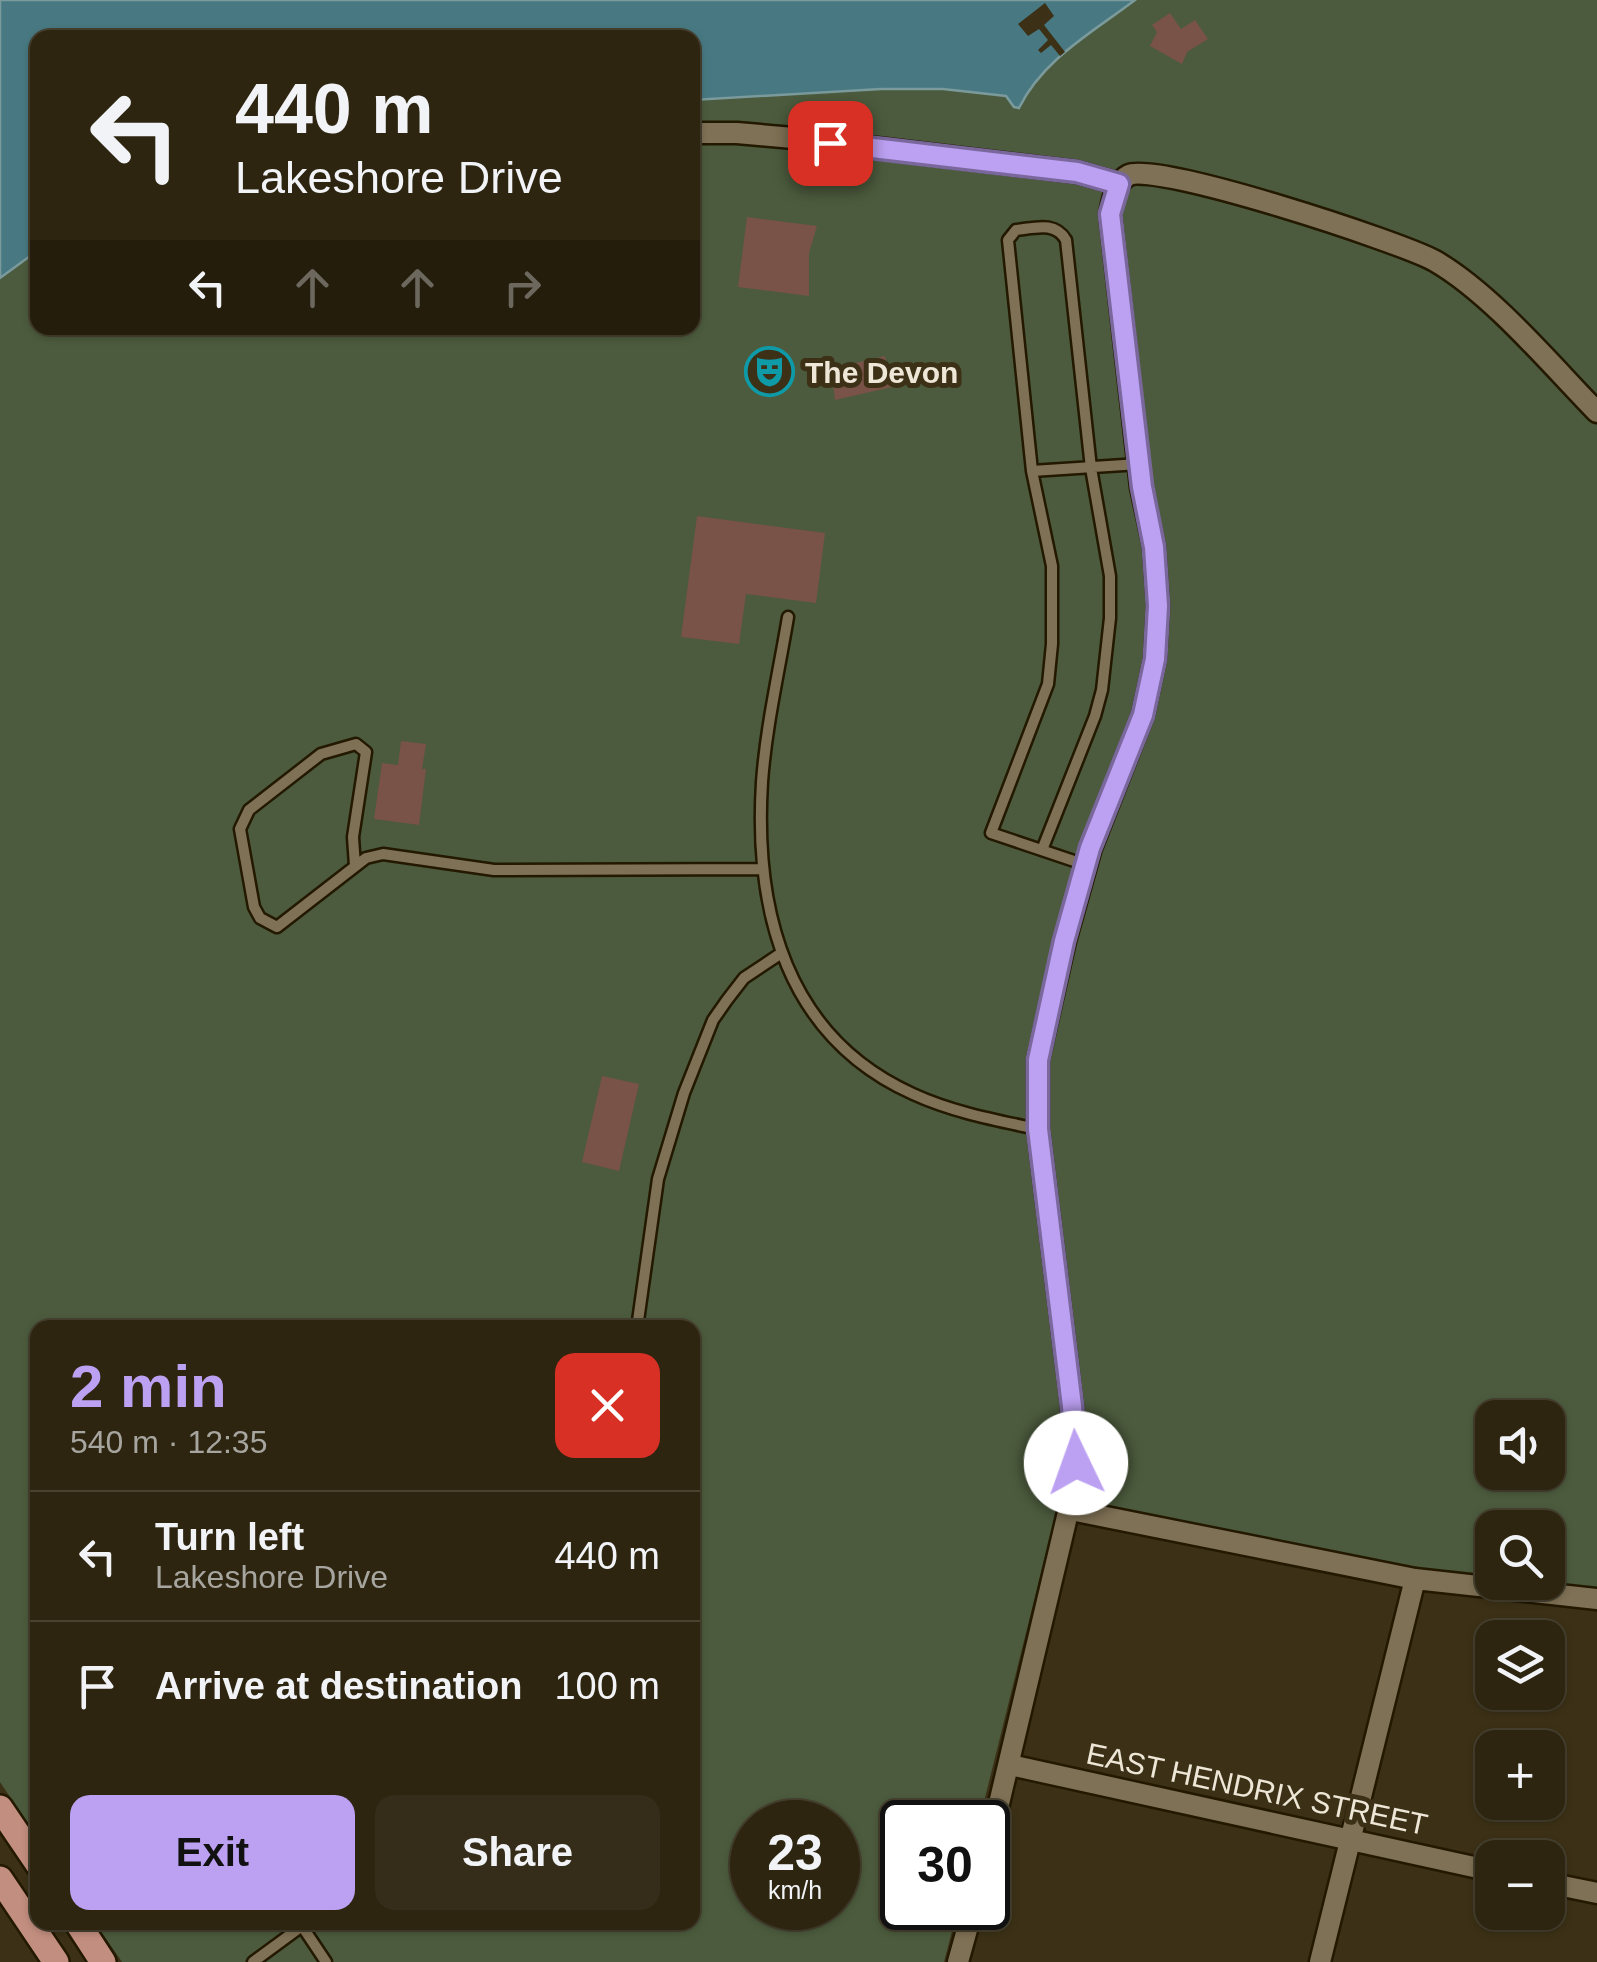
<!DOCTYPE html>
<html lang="en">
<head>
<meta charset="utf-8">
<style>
	:root { --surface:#2d2510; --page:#352d19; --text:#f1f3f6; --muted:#a7a59f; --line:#484230; --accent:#bca0f2 }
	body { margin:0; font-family:Helvetica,sans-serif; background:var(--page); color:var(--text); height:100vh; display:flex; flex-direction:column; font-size:38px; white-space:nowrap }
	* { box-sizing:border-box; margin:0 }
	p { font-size:32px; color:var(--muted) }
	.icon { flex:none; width:55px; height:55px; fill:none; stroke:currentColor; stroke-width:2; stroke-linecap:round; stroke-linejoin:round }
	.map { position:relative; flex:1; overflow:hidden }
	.panel { position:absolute; left:30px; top:1320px; width:670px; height:610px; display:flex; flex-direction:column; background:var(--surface); border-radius:20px; box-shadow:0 2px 8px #0004,0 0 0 2px var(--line) }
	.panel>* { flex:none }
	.guide { position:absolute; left:30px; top:30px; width:670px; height:305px; border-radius:20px; box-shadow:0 2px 8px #0004,0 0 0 2px var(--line); background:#2d2510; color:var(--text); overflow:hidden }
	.fabs { position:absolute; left:1475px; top:1400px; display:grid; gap:20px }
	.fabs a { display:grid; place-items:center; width:90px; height:90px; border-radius:20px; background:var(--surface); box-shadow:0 2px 8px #0004,0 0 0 2px var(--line); font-size:50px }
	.speed { position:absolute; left:730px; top:1800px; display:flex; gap:20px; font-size:50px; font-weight:700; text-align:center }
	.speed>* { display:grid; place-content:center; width:130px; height:130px; border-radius:50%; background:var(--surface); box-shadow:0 2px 8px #0004,0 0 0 2px var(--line); line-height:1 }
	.speed small { font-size:25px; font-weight:400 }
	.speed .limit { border:5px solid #111; border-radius:15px; background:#fff; color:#111 }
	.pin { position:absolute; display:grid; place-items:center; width:85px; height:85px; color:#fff; margin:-42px; border-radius:20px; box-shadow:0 5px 15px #0006 }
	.me { position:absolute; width:110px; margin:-55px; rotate:357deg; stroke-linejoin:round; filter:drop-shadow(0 0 8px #0008) }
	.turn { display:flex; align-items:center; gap:35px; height:210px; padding:0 40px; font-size:45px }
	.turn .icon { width:130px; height:130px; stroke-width:2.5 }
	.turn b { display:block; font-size:70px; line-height:85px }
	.lanes { display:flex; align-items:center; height:95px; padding:0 40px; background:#0003; justify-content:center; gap:50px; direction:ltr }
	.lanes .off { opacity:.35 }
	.round { display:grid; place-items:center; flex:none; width:105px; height:105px; border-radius:20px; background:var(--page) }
	.headline { display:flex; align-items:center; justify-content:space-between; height:170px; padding:0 40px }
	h1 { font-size:60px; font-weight:700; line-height:75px; color:var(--accent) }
	.action { display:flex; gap:20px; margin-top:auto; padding:20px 40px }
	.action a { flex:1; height:115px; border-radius:20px; background:var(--accent); color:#111; font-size:40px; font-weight:700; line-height:115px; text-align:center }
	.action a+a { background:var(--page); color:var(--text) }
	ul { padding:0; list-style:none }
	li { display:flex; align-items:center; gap:30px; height:130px; padding:0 40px; border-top:2px solid var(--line) }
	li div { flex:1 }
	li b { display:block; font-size:38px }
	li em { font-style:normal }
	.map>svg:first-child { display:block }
	.green { fill:#4c5b3d; fill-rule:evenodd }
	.water { fill:#487982; stroke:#7a9a9c; stroke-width:2.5 }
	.pier { fill:#3c3116 }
	.building { fill:#795248 }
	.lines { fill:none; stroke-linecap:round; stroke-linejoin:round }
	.service-casing { stroke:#231800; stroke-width:15 }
	.minor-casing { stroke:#231800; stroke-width:25 }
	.primary-casing { stroke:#231800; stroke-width:30 }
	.service { stroke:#7f7155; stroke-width:10 }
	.minor { stroke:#7f7155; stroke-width:20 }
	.primary { stroke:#c28e7f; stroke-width:25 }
	.route-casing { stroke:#7a689d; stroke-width:25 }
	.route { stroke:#bca0f2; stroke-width:18 }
	.labels { text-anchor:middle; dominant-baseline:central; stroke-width:10; stroke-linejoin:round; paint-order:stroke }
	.poi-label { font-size:30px; font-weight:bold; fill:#eee7d7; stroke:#3c3116; text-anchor:start }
	.street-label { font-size:30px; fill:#eee7d7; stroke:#3c3116 }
</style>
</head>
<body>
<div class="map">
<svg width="1597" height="1962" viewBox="0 0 1597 1962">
	<rect width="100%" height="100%" fill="#3c3116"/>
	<path class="green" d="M1135,0H1597V1589L1541,1583L1548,1582V1528H1492V1577L1420,1569L1059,1500L979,1822H902V1908H958L944,1962H122L95,1923L692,1922V1328H38L37,1837L0,1782V278L37,251L38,328H692L693,100L881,89H943L1006,96L1019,108C1044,60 1092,32 1135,0ZM1492,1418H1548V1472H1492ZM752,1822H838V1908H752Z"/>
	<path class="water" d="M0,0H1135C1093,32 1043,59 1019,108L1014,107L1006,96L943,89H881L693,100L692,38H38L37,251L0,278Z"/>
	<path class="pier" d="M1045,3L1054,16L1044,25L1065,52L1060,56L1051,45L1041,53L1038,50L1048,40L1039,29L1028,36L1018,24Z"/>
	<path class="building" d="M1170,13L1181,29L1195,20L1208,39L1187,52L1182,64L1150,46L1157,32L1152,25Z
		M747,217L817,226L809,253V296L738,287Z
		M885,356L892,387L835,400L831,369Z
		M697,516L825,533L816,603L746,594L739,644L681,637Z
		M401,741L426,744L422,769H426L419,825L374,819L382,763L398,765Z
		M602,1076L639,1084L619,1171L582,1162Z"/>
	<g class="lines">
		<defs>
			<path id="service" d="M1032,471L1139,464
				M788,617C779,671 766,727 762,782C754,911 786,1037 913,1094C952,1112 995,1120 1037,1129
				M1042,850L1095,716L1102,690L1110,618V576L1091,468L1066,240C1055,221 1035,228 1016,230L1008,240L1032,471L1052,566V644L1048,684L991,833L1086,865
				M355,866L353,837L366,752L356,744L321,754L249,810L240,829L254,907L260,918L277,927L366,858L383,854L494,870L762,869
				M637,1328L658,1179L684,1093L713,1020L727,1000L744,978L780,954
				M253,1962L302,1926L326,1962"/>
			<path id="minor" d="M692,133H737L793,138L1077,172L1119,184
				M1071,1510L1415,1579L1597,1599
				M1010,1765L1492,1871
				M988,1850L1074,1487L1072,1406L1038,1129V1060L1065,941L1091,848L1143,715L1155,659L1158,606L1154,547L1141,487L1110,214C1113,200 1115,182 1129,175C1157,162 1401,242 1435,261C1492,294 1551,365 1597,412
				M1548,1883L1597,1893
				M958,1962L973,1908
				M1320,1962L1415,1579"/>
			<path id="primary" d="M0,1808L38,1864
				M0,1879L56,1962
				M77,1922L103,1962"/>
		</defs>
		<use href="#service" class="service-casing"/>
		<use href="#minor" class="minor-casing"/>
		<use href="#primary" class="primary-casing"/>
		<use href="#service" class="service"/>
		<use href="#minor" class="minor"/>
		<use href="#primary" class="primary"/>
	</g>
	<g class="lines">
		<defs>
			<path id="route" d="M830,143L1077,172L1119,184L1110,214L1142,487L1154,547L1158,606L1155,659L1143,715L1090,848L1064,941L1038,1060V1129L1072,1406L1076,1463"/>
		</defs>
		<use href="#route" class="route-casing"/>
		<use href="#route" class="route"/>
	</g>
	<defs>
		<symbol id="theatre-ring" viewBox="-11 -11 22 22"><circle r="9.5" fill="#3c3116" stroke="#0f9aa8" stroke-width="1.5"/><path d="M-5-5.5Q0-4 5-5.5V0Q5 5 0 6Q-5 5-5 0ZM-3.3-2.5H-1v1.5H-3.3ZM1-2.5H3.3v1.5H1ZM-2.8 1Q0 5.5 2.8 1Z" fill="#0f9aa8"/></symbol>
	</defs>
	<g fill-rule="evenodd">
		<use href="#theatre-ring" x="742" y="344" width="55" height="55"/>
	</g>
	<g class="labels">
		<g class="poi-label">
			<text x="805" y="372">The Devon</text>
		</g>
		<g class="street-label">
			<text transform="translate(1257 1789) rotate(12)">EAST HENDRIX STREET</text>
		</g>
	</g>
</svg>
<div class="fabs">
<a><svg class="icon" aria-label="sound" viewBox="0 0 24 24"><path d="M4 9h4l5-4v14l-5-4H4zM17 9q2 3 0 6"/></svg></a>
<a><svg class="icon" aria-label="search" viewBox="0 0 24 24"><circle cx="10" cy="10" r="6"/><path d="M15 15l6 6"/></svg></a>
<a><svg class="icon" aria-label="layers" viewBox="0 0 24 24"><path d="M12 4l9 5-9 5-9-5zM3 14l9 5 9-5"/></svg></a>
<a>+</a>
<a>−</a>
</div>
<div class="speed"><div>23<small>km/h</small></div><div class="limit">30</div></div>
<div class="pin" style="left:830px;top:143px;background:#d93025"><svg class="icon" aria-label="arrive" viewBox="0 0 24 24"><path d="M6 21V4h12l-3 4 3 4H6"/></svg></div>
<svg class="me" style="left:1076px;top:1463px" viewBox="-20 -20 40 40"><circle r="19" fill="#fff"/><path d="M0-13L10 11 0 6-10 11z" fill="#bca0f2"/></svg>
<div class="guide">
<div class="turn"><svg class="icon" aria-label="left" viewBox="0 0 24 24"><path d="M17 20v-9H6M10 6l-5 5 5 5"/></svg><div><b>440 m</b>Lakeshore Drive</div></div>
<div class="lanes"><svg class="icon" aria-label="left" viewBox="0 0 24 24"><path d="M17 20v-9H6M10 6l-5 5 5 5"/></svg><svg class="icon off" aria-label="ahead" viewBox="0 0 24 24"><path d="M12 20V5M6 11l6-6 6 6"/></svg><svg class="icon off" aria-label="ahead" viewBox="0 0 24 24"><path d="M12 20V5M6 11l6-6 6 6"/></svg><svg class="icon off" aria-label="right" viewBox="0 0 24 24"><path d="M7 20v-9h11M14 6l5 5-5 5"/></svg></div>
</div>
<section class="panel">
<div class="headline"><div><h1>2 min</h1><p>540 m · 12:35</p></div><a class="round" style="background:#d93025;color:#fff"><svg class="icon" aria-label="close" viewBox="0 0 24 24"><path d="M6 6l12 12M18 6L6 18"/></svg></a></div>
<ul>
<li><svg class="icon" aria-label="left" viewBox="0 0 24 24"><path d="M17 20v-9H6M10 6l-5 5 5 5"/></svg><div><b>Turn left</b><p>Lakeshore Drive</p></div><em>440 m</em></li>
<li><svg class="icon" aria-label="arrive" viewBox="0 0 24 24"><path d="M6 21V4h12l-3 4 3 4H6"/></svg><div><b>Arrive at destination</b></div><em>100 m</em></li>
</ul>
<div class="action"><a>Exit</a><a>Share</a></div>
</section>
</div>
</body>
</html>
